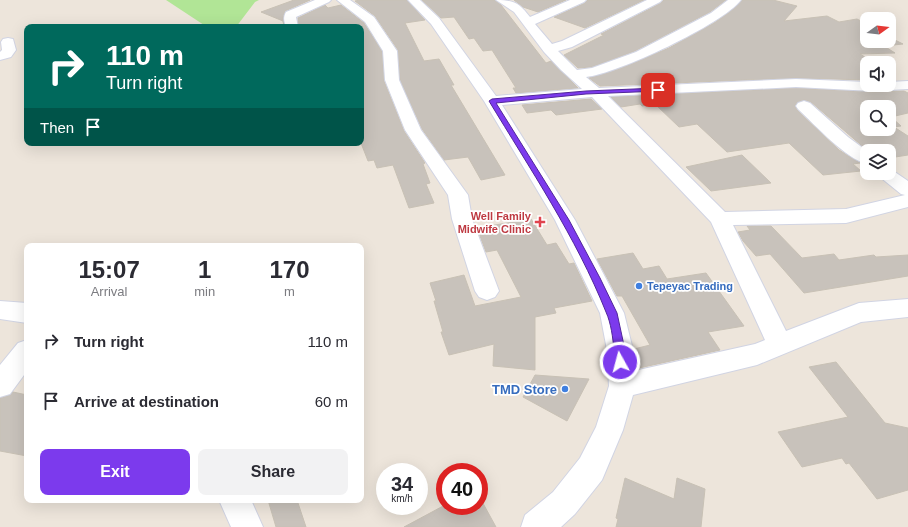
<!DOCTYPE html>
<html lang="en">
<head>
<meta charset="utf-8">
<style>
	:root { --surface:#fff; --page:#f2f2f3; --text:#2b2b33; --muted:#7c7c81; --accent:#7c3aed }
	body { margin:0; font-family:Arial,sans-serif; background:var(--page); color:var(--text); height:100vh; display:flex; flex-direction:column; font-size:15px; white-space:nowrap }
	* { box-sizing:border-box; margin:0 }
	p { font-size:13px; color:var(--muted) }
	.icon { flex:none; width:22px; height:22px; fill:none; stroke:currentColor; stroke-width:2; stroke-linecap:round; stroke-linejoin:round }
	.map { position:relative; flex:1; overflow:hidden }
	.sheet { position:absolute; left:24px; top:243px; width:340px; height:260px; display:flex; flex-direction:column; background:var(--surface); border-radius:8px; box-shadow:0 4px 16px #0002 }
	.sheet>* { flex:none }
	.top-card { position:absolute; left:24px; top:24px; width:340px; height:122px; border-radius:8px; box-shadow:0 4px 16px #0002; background:#00695c; color:#fff; overflow:hidden }
	.needle { width:26px; rotate:75deg }
	.buttons { position:absolute; left:860px; top:12px; display:grid; gap:8px }
	.buttons a { display:grid; place-items:center; width:36px; height:36px; border-radius:8px; background:var(--surface); box-shadow:0 4px 16px #0002; font-size:20px }
	.speed { position:absolute; left:376px; top:463px; display:flex; gap:8px; font-size:20px; font-weight:700; text-align:center }
	.speed>* { display:grid; place-content:center; width:52px; height:52px; border-radius:50%; background:var(--surface); box-shadow:0 4px 16px #0002; line-height:1 }
	.speed small { font-size:10px; font-weight:400 }
	.speed .limit { border:6px solid #d22; background:#fff; color:#111 }
	.pin { position:absolute; display:grid; place-items:center; width:34px; height:34px; color:#fff; margin:-17px; border-radius:8px; box-shadow:0 2px 6px #0006 }
	.me { position:absolute; width:44px; margin:-22px; rotate:353deg; stroke-linejoin:round; filter:drop-shadow(0 0 3px #0008) }
	.turn { display:flex; align-items:center; gap:14px; height:84px; padding:0 16px; font-size:18px }
	.turn .icon { width:52px; height:52px; stroke-width:2.5 }
	.turn b { display:block; font-size:28px; line-height:34px }
	.then { display:flex; align-items:center; height:38px; padding:0 16px; background:#0003; gap:8px; font-size:15px }
	.eta { display:flex; justify-content:space-evenly; align-items:center; height:68px; text-align:center }
	.eta b { font-size:24px; font-weight:700; line-height:28px }
	.cta { display:flex; gap:8px; margin-top:auto; padding:8px 16px }
	.cta a { flex:1; height:46px; border-radius:8px; background:var(--accent); color:#fff; font-size:16px; font-weight:700; line-height:46px; text-align:center }
	.cta a+a { background:var(--page); color:var(--text) }
	ul { padding:0; list-style:none }
	li { display:flex; align-items:center; gap:12px; height:60px; padding:0 16px }
	li div { flex:1 }
	li b { display:block; font-size:15px }
	li em { font-style:normal }
	.map>svg:first-child { display:block }
	.green { fill:#b1e596 }
	.building { fill:#c8c2bb; stroke:#c8c1b5; fill-rule:evenodd }
	.lines { fill:none; stroke-linecap:round; stroke-linejoin:round }
	.minor-casing { stroke:#d1d4e3; stroke-width:2 }
	.minor { fill:#fff; fill-rule:evenodd }
	.route { fill:#7c3aed; stroke:#51269a }
	.health-dot { fill:#e0444e; stroke:#fff; stroke-width:1.5 }
	.shop-dot { fill:#3f7fe0; stroke:#fff; stroke-width:1.5 }
	.labels { text-anchor:middle; dominant-baseline:central; stroke-width:3.5; stroke-linejoin:round; paint-order:stroke }
	.health-label { font-size:11px; font-weight:bold; fill:#be3a42; stroke:#fff; text-anchor:end }
	.shop-label { font-size:11px; font-weight:bold; fill:#366cbe; stroke:#fff; text-anchor:start }
	.near-shop-label { font-size:13px; font-weight:bold; fill:#366cbe; stroke:#fff; text-anchor:end }
</style>
</head>
<body>
<div class="map">
<svg width="908" height="527" viewBox="0 0 908 527">
	<rect width="100%" height="100%" fill="#ede5db"/>
	<path class="green" d="M166,0H259L255,2L236,27H207Z"/>
	<path class="building" d="M294,0H310L285,11L283,18L284,27L283,21L261,12Z
		M360,0H407L425,20L405,23L424,61L439,59L454,85H451L505,175L481,180L468,157L444,160L422,129L400,80L398,50L375,16L355,1Z
		M422,0H495L501,5L546,63L551,61L578,88L516,93L513,88H516L492,50L483,51L474,38L469,39L454,17L441,18Z
		M514,0H566L538,12L523,7Z
		M588,0H644L585,28L554,17L585,3Z
		M664,0H726L710,12L635,51L592,67L578,68L564,55L604,35L601,34L661,3Z
		M742,0H773L797,6L784,21L827,16L839,22L857,19L867,24V41H889V37L903,44L884,46L895,53L860,54L875,63H867V80L796,78L600,86L589,78L621,68L669,48L714,23L731,11Z
		M325,5L328,8L341,5L364,23L382,51L384,81L404,131L425,163L423,164L430,183L426,184L434,203L409,208L393,165L377,168L374,160L368,161L361,143V27H299L298,18Z
		M796,88L872,92L904,91L908,93V113L891,117L901,126L894,127L908,136V155L889,158V151H868L811,102L804,100L798,102L795,105L797,110L839,150L860,163L853,164L861,171L823,175L789,143L727,152L697,124L679,127L655,104L642,106L640,104L621,107L611,97ZM867,107H889V129H867Z
		M591,99L602,109L556,115L551,110L527,113L522,105Z
		M742,155L771,183L711,191L686,167Z
		M531,219L547,245L556,243L569,264L574,263L592,301L554,308L556,313L535,317V370L493,366L494,344L449,355L441,332H443L434,301H436L430,283L464,275L475,306L521,297L497,250L486,252L477,228Z
		M747,226H771L802,258L834,254L839,260L874,255L876,257L908,255V276L804,293L770,254L756,256L743,241L738,232L750,230Z
		M633,253L643,269L659,266L667,279L706,273L744,326L708,332L720,350L639,368L635,362L634,349L650,345L622,296H617L597,259Z
		M836,362L885,423L908,428V490L877,499L849,463L846,464L842,458L802,467L778,432L848,417L809,367Z
		M535,375L589,379L567,421L523,397Z
		M13,392L27,395V456L0,451V398L10,395Z
		M625,478L674,499L677,478L705,489L701,527H616L618,519L616,518Z
		M479,496L496,527H404L445,505L479,506Z
		M268,500H297L306,527H276Z"/>
	<g class="lines">
		<defs>
			<path id="minor" d="M315,0H331L329,2L296,17L298,27H286C284,22 283,17 286,12Z
				M337,0H350L374,17L397,51L399,80L421,130L468,195L472,219L499,291L495,297L487,300L479,297L475,291L452,219L448,195L405,130L385,80L383,51L365,22Z
				M408,0H420L439,18L496,96L582,89L561,70L544,52L514,12L496,0C514,0 519,3 530,17L570,0H586L584,2L535,24L552,44L562,41L647,0H662L660,2L572,47L558,51L577,70L592,68L636,52L711,13L728,0H741C723,24 617,74 586,77L599,88L796,79L867,82V85H889V82L908,81V89L872,91L796,87L608,96L725,212L846,209L905,195L901,194L880,177L877,173H889V168L908,181V207L846,223L733,225L786,331L859,303L908,299V317L861,322L757,365L633,395L623,430L602,480L575,514L561,527H521L525,515L553,492L580,458L596,427L609,386L607,350L600,313L555,220L484,101L431,24ZM592,97L711,222L765,340L755,344L634,371L633,350L624,313L575,220L502,105Z
				M8,38L13,39L16,50L11,57L0,60V52L2,50L1,42L3,39Z
				M804,101L810,103L848,137L867,151V164C846,159 815,125 798,109L796,106L798,103Z
				M0,301L27,303V323L0,319Z
				M27,340V371L10,394L0,397V365L18,343Z
				M219,500H251L263,527H231Z"/>
		</defs>
		<use href="#minor" class="minor-casing"/>
		<use href="#minor" class="minor"/>
	</g>
	<path class="route" d="M658,88L661,90L660,91L586,94L496,103L569,220L600,278L617,313L625,350L626,362L624,365L620,367L617,365C614,361 615,356 614,351C613,338 611,323 606,312C576,237 530,169 489,101L492,99L586,91Z"/>
	<path class="health-dot" d="M538 216h4v4h4v4h-4v4h-4v-4h-4v-4h4z"/>
	<g class="shop-dot">
		<circle cx="639" cy="286" r="4"/>
		<circle cx="565" cy="389" r="4"/>
	</g>
	<g class="labels">
		<g class="health-label">
			<text x="531" y="216">Well Family<tspan x="531" dy="13">Midwife Clinic</tspan></text>
		</g>
		<g class="shop-label">
			<text x="647" y="286">Tepeyac Trading</text>
		</g>
		<g class="near-shop-label">
			<text x="557" y="389">TMD Store</text>
		</g>
	</g>
</svg>
<div class="buttons">
<a><svg class="needle" viewBox="-14 -14 28 28"><path d="M0-13l5 13h-10z" fill="#e53935"/><path d="M0 13l5-13h-10z" fill="#7c7c81"/></svg></a>
<a><svg class="icon" aria-label="sound" viewBox="0 0 24 24"><path d="M4 9h4l5-4v14l-5-4H4zM17 9q2 3 0 6"/></svg></a>
<a><svg class="icon" aria-label="search" viewBox="0 0 24 24"><circle cx="10" cy="10" r="6"/><path d="M15 15l6 6"/></svg></a>
<a><svg class="icon" aria-label="layers" viewBox="0 0 24 24"><path d="M12 4l9 5-9 5-9-5zM3 14l9 5 9-5"/></svg></a>
</div>
<div class="speed"><div>34<small>km/h</small></div><div class="limit">40</div></div>
<div class="pin" style="left:658px;top:90px;background:#d93025"><svg class="icon" aria-label="arrive" viewBox="0 0 24 24"><path d="M6 21V4h12l-3 4 3 4H6"/></svg></div>
<svg class="me" style="left:620px;top:362px" viewBox="-20 -20 40 40"><circle r="17" fill="#7c3aed" stroke="#fff" stroke-width="3"/><path d="M0-11L8 9 0 5-8 9z" fill="#fff"/></svg>
<div class="top-card">
<div class="turn"><svg class="icon" aria-label="right" viewBox="0 0 24 24"><path d="M7 20v-9h11M14 6l5 5-5 5"/></svg><div><b>110 m</b>Turn right</div></div>
<div class="then">Then<svg class="icon" aria-label="arrive" viewBox="0 0 24 24"><path d="M6 21V4h12l-3 4 3 4H6"/></svg></div>
</div>
<section class="sheet">
<div class="eta">
<div><b>15:07</b><p>Arrival</p></div>
<div><b>1</b><p>min</p></div>
<div><b>170</b><p>m</p></div>
</div>
<ul>
<li><svg class="icon" aria-label="right" viewBox="0 0 24 24"><path d="M7 20v-9h11M14 6l5 5-5 5"/></svg><div><b>Turn right</b></div><em>110 m</em></li>
<li><svg class="icon" aria-label="arrive" viewBox="0 0 24 24"><path d="M6 21V4h12l-3 4 3 4H6"/></svg><div><b>Arrive at destination</b></div><em>60 m</em></li>
</ul>
<div class="cta"><a>Exit</a><a>Share</a></div>
</section>
</div>
</body>
</html>
